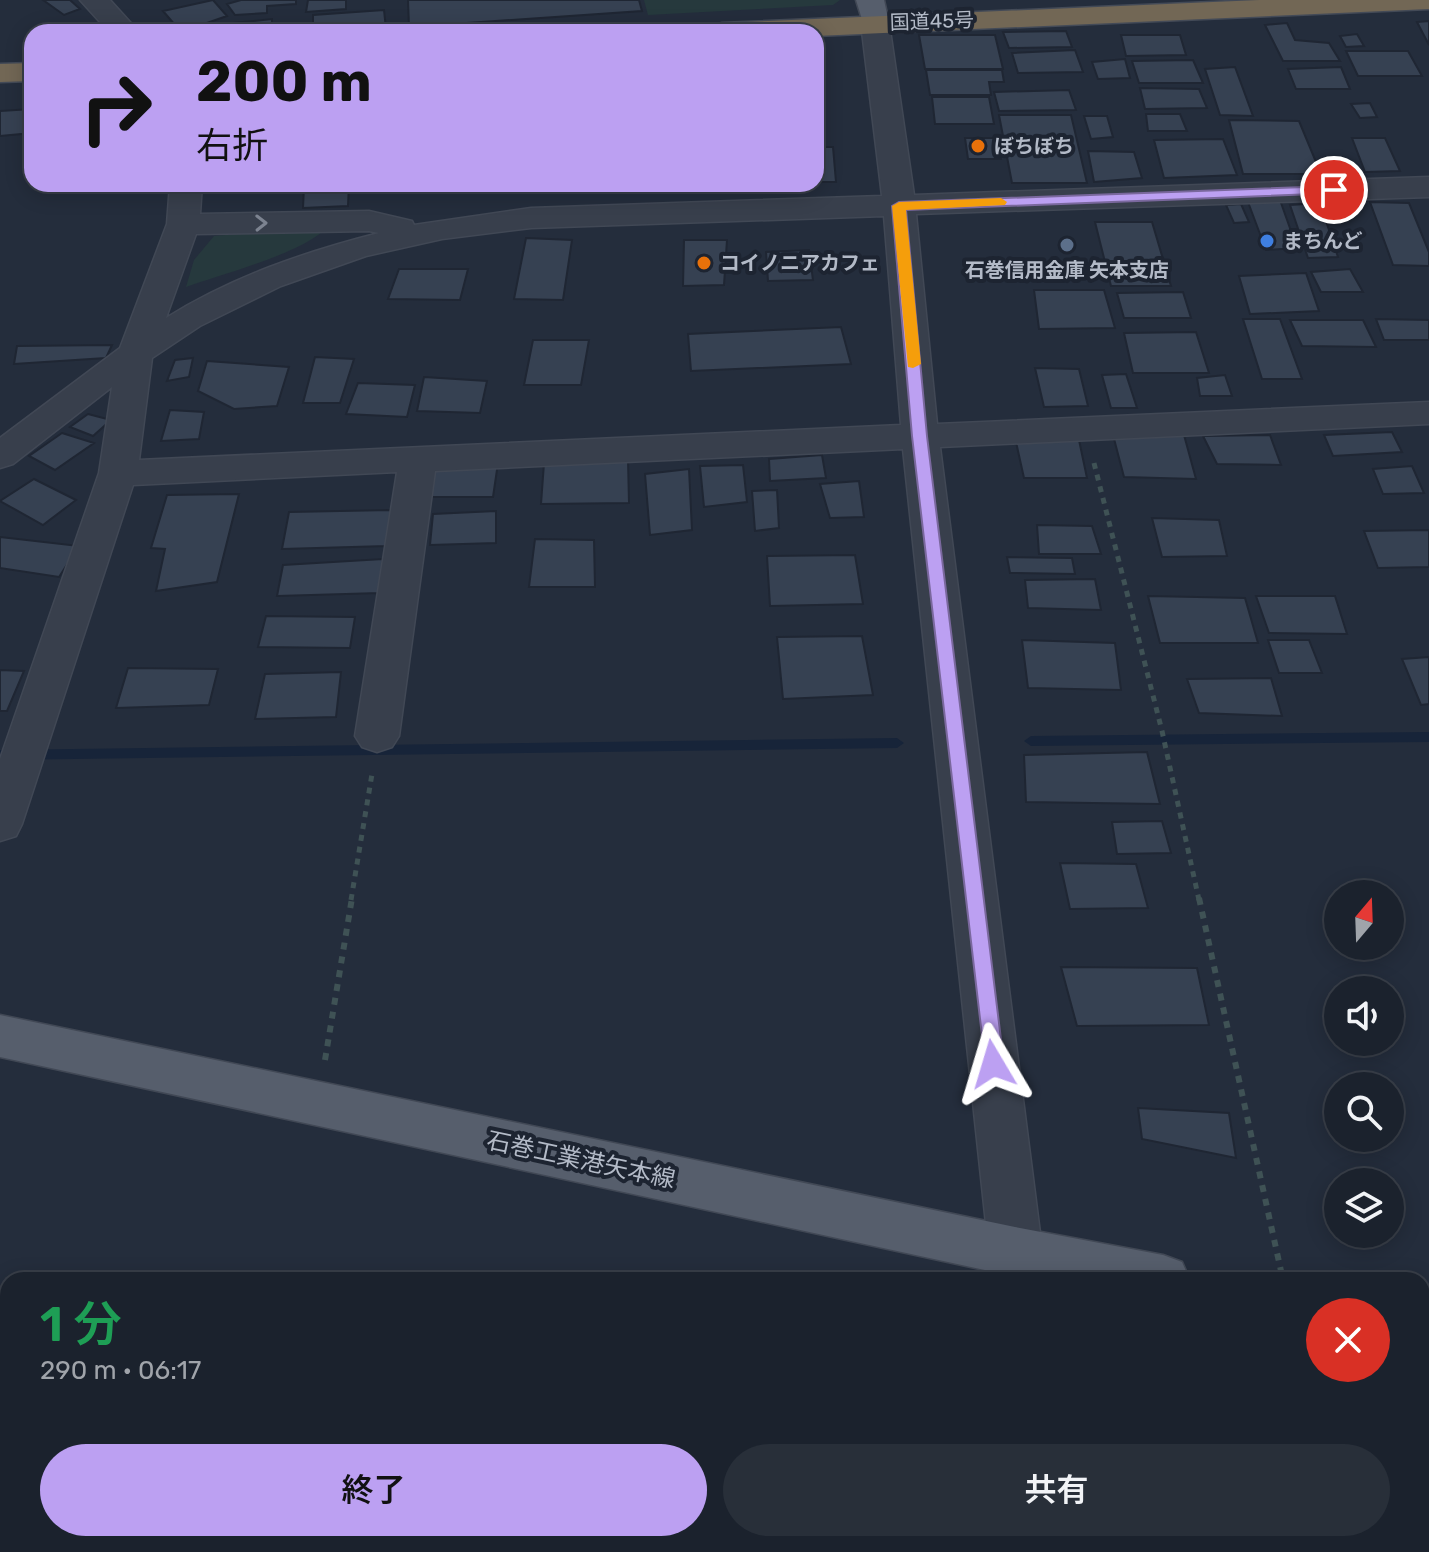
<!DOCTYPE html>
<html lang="ja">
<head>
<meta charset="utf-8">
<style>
	:root { --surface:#1b222d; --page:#282f39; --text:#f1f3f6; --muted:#a0a4aa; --line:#393f49; --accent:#bca0f2 }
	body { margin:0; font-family:Rubik,"Noto Sans JP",sans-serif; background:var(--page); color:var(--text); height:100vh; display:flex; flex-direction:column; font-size:30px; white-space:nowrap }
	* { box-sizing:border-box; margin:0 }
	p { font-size:26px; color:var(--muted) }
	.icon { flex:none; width:44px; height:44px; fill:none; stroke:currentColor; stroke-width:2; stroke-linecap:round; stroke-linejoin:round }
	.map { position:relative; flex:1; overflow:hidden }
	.details { position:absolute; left:0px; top:1272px; width:1430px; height:280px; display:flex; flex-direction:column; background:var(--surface); border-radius:24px 24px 0 0; box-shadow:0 4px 20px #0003,0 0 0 2px var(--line) }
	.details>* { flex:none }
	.top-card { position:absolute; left:24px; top:24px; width:800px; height:168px; border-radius:24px; box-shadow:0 4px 20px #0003,0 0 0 2px var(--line); background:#bca0f2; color:#111; overflow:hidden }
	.needle { width:52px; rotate:19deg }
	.fabs { position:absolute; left:1324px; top:880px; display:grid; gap:16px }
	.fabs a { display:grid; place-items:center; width:80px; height:80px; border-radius:50%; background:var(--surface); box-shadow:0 4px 20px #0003,0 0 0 2px var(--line); font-size:40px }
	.pin { position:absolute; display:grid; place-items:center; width:68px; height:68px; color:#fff; margin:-34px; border:4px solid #fff; border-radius:50%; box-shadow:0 2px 8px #0007 }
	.me { position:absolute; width:88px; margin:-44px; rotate:353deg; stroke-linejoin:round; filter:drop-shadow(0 0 6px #0008) }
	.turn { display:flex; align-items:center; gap:28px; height:168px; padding:0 40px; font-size:36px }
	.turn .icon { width:104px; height:104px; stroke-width:2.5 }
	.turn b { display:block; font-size:56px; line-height:68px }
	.round { display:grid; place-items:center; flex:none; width:84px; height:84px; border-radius:42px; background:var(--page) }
	.headline { display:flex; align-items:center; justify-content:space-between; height:136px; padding:0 40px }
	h1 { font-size:48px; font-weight:600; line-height:60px; color:#1e9e55 }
	.button { display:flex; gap:16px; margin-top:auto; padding:16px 40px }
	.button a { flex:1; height:92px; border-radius:48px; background:var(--accent); color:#111; font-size:32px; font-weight:600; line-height:92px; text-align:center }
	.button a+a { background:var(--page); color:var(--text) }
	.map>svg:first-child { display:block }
	.green { fill:#26393d }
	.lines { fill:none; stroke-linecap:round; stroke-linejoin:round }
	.stream { fill:#172439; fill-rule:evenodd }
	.building { fill:#364152; stroke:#1f2633; stroke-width:2 }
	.minor-casing { stroke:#414855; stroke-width:3 }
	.major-casing { stroke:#414855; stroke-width:3 }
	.highway-casing { stroke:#434a57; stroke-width:3 }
	.path-far1 { stroke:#3f5255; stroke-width:5; stroke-dasharray:6 6; stroke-linecap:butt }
	.path { stroke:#3f5255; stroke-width:6; stroke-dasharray:7 7; stroke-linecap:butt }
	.minor { fill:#383f4c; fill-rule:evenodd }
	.major { fill:#565e6c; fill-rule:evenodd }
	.highway { fill:#726755; fill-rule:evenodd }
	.oneway { stroke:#7c8390 }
	.route { fill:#bca0f2; stroke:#7a689d; stroke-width:2 }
	.slow { fill:#f59e0b }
	.food-dot { fill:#e8710a; stroke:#1d2431; stroke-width:3 }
	.shop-dot { fill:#3f7fe0; stroke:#1d2431; stroke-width:3 }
	.service-dot { fill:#5c6f8a; stroke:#1d2431; stroke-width:3 }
	.labels { text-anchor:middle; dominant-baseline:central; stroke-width:8; stroke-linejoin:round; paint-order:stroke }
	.far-street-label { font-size:20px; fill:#b3bac7; stroke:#1d2431 }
	.far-poi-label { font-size:20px; font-weight:bold; fill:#b3bac7; stroke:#1d2431; text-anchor:start }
	.street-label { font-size:24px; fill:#b3bac7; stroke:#1d2431 }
</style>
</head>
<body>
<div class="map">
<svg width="1429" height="1552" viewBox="0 0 1429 1552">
	<rect width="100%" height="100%" fill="#242d3c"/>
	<path class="green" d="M644,0H840L833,5L648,15Z
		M329,225C310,251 220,275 186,287L194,260L214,236Z"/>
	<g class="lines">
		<path class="stream" d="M1429,732V742L1031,746L1024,741L1031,736Z
			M897,738L904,743L897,748L0,760V750Z"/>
	</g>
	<path class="building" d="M43,0H70L80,9L64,15Z
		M213,0L227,16L181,32L163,11Z
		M241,0H296V4L267,6V13L235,15L227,4Z
		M308,0H346V9L306,12Z
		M408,0H639L642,11L409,27Z
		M384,10L386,29L313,32V15Z
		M272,19V32H234V23Z
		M1429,21V45L1417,22Z
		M1287,23L1295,40L1329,43L1340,61H1283L1265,25Z
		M1066,31L1072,47L1009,48L1003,32Z
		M1357,34L1364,46L1346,47L1340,36Z
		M919,35H995L1003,69H925Z
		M1121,35H1180L1186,55L1126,56Z
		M1075,50L1083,72L1018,73L1012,53Z
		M1346,51H1408L1422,76H1358Z
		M1125,59L1130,78L1098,79L1092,62Z
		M1193,60L1203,83H1139L1132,61Z
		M1235,67L1253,116L1220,115L1205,69Z
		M1341,67L1350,89H1296L1288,69Z
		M926,70H1002L1004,82H989L991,95H930Z
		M1140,88L1199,89L1207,108L1145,109Z
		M1069,90L1076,110L999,111L994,92Z
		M932,97H989L994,124H935Z
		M1370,103L1377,117L1360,118L1351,104Z
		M32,109V133L0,136V111Z
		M1146,114H1180L1187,131H1148Z
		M999,115H1071L1087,183H1012Z
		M1084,116H1107L1113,137L1091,139Z
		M1229,120L1299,121L1321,174H1243Z
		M965,138H997L1001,159H968Z
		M1352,138H1385L1400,171L1365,172Z
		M1223,139L1237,175L1164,178L1154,140Z
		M816,147H833L836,182H816Z
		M1088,151L1134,152L1142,178L1094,182Z
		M349,184L348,206L303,208L304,186Z
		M1280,200L1297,248L1266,250L1248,202Z
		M1370,202L1409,203L1429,252V266L1393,265Z
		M1320,203L1338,257L1308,258L1290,205Z
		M1241,204L1249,222L1234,223L1226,205Z
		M1095,222H1152L1171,286H1111Z
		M526,238L572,240L563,300L514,299Z
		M684,240H727L724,285L683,286Z
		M809,250L813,280L768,281L766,252Z
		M399,269H468L460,300L388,299Z
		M1350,269L1363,292H1321L1311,272Z
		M1306,273L1319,311L1250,314L1239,276Z
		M1034,290H1104L1115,328L1039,329Z
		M1183,292L1191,318H1124L1117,293Z
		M1243,319H1280L1302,379H1262Z
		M1376,319L1429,320V340H1384Z
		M1290,320H1363L1376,347L1302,346Z
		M841,327L851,364L691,371L688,334Z
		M1196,332L1209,373H1133L1124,333Z
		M533,340H589L581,385H524Z
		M112,345L106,358L14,364L17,346Z
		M315,357L354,359L340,403H303Z
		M193,358L189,377L167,381L175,360Z
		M207,361L289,367L277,406L234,409L198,391Z
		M1035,368L1079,369L1088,406L1044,407Z
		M1126,374L1137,408H1111L1102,375Z
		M1225,375L1232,396H1200L1197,378Z
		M424,377L487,381L480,413L417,411Z
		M358,383L415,385L407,417L346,414Z
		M170,410L204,412L199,439L161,441Z
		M88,414L111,420L93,436L70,427Z
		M1392,432L1402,452L1333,456L1324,435Z
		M62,433L94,443L55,470L29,456Z
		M1113,435H1184L1196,479L1124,477Z
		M1270,435L1281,465L1217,464L1203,436Z
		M1079,440L1087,478H1024L1016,442Z
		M822,455L826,478L770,481L769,459Z
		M628,459L629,503L541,504L544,463Z
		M498,463L493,497H429L430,465Z
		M743,465L747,502L704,507L700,466Z
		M1412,466L1424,493L1383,494L1373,469Z
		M689,469L692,530L650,535L645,474Z
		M34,479L76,500L43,525L0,501Z
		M859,481L864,517L830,518L820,484Z
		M777,490L779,528L755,531L752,491Z
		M239,494L217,582L156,591L165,549L151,548L167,495Z
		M391,510L387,546L282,549L289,512Z
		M496,511V543L430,545L433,514Z
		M1152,518L1219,520L1227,556L1162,557Z
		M1037,525L1092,526L1101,554H1039Z
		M1429,530V567L1378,568L1364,531Z
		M0,537L79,546L59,577L0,568Z
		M535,539L594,540L595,587H529Z
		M855,555L863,604L770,606L767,556Z
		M1007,557L1072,558L1075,574L1010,573Z
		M383,559L380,593L277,596L283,565Z
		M1095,579L1101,610L1028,608L1025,580Z
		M1148,596L1245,598L1258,643H1160Z
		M1256,596H1335L1347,634L1269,633Z
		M266,616L355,617L350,648L258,647Z
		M862,636L873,695L783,699L777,637Z
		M1022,640L1115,643L1121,690L1028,688Z
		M1268,640H1309L1322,673H1279Z
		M1429,657V704L1421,705L1402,659Z
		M128,668L218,669L209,705L116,708Z
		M0,670L24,671L7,711H0Z
		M341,672L336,717L255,719L265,674Z
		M1271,678L1282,716L1199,713L1187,679Z
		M1147,752L1160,804L1026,802L1024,755Z
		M1162,821L1171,853L1117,854L1112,822Z
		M1060,863L1136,864L1148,908L1070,909Z
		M1061,967L1197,968L1209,1025L1077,1026Z
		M1138,1108L1229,1113L1236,1158L1142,1139Z"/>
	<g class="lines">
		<defs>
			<path id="minor" d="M80,0H110L139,32H109Z
				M875,14L885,17L889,23L914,195L1429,177V197L916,214L937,424L1429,402V424L940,447L1046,1280H992L903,449L435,471L399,736L392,747L377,752L362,747L355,736L397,472L133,485L22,824L16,836L0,841V759L99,473L112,387L13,464L0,468V438L120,348L167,224L170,184H202L200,214L369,211L412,221L414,225L531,208L882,196L861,23L865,17ZM884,216L901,425L139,460L152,358L200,326L281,286L366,256L442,239L531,228ZM369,231L379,233C304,252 232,277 166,318L196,234Z
				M1025,1544H1085L1086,1552H1026Z"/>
			<path id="major" d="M856,0H884L889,23L885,29L875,32L865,29Z
				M0,1015L1015,1227L1163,1255L1182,1262L1190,1280H1031L0,1057Z
				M1422,1305L1429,1307V1359L1422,1357Z"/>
			<path id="highway" d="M1259,0H1429V9L816,36V32H708L712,26L722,23Z
				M32,63V81L0,82V64Z"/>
		</defs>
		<use href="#minor" class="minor-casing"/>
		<use href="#major" class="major-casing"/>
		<use href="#highway" class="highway-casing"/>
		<path class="path-far1" d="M1094,463L1162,731L1199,900
			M351,900L372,774"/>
		<path class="path" d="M1199,898L1283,1280
			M325,1060L352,898"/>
		<use href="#minor" class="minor"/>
		<use href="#major" class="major"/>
		<use href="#highway" class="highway"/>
	</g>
	<defs><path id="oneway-chevron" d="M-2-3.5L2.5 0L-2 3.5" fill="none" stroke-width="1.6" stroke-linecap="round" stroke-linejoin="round" transform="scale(2)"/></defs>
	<use class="oneway" href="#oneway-chevron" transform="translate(261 223) rotate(-1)"/>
	<path class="route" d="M1334,186L1341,190L1339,193L906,210L927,436L1004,1064L1001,1070L993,1073L986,1070L912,436L892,206L899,202Z"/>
	<path class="slow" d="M1001,198L1007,202L1005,205L906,210L921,364L913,368L908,367L892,206L899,202Z"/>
	<g class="food-dot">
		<circle cx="978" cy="146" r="8"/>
		<circle cx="704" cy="263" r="8"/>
	</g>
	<circle class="shop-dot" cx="1267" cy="241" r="8"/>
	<circle class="service-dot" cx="1067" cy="245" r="8"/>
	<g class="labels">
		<g class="far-street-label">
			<text transform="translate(932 21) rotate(-2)">国道45号</text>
		</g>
		<g class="far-poi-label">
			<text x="994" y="146">ぼちぼち</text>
			<text x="1283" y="241">まちんど</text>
			<text x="720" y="263">コイノニアカフェ</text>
			<text x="1067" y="270" text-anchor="middle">石巻信用金庫 矢本支店</text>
		</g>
		<g class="street-label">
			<text transform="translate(581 1160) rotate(12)">石巻工業港矢本線</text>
		</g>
	</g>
</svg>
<div class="fabs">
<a><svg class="needle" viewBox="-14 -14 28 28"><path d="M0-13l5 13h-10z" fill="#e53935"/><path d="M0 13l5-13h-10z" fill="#a0a4aa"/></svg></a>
<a><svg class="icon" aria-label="sound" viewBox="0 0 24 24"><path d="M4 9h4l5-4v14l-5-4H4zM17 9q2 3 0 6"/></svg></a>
<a><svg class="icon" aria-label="search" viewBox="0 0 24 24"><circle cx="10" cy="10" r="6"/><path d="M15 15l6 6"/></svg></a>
<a><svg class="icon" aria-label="layers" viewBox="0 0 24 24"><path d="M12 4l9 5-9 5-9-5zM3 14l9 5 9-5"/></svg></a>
</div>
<div class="pin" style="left:1334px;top:190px;background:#d93025"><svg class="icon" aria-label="arrive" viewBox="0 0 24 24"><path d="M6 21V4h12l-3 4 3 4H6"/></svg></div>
<svg class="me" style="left:993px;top:1064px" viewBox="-20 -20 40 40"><path d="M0-17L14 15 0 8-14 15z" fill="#bca0f2" stroke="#fff" stroke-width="4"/></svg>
<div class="top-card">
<div class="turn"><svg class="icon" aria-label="right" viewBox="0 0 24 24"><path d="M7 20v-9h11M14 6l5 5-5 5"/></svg><div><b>200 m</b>右折</div></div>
</div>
<section class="details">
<div class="headline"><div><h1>1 分</h1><p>290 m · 06:17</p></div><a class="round" style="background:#d93025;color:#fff"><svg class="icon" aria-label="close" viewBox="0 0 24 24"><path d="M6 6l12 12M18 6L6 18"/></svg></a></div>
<div class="button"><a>終了</a><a>共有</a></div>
</section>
</div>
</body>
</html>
